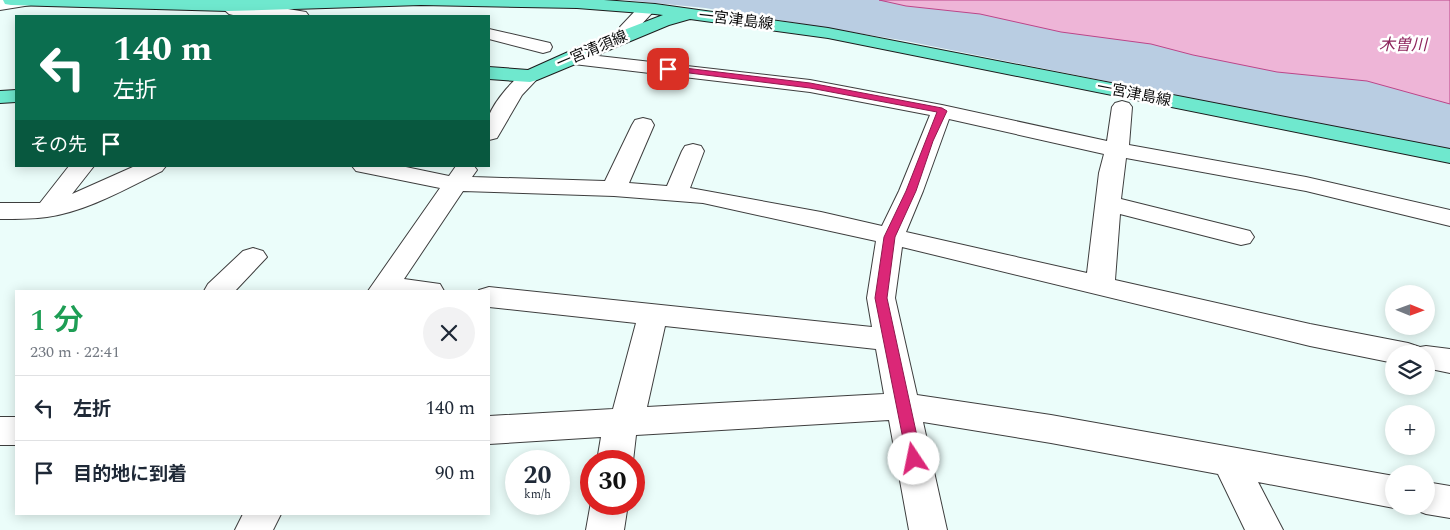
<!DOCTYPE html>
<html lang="ja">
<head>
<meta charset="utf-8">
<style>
	:root { --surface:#fff; --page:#f2f2f3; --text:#1f2937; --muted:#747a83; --line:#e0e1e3 }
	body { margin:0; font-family:Spectral,"Noto Sans JP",serif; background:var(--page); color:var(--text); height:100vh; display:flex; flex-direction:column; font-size:19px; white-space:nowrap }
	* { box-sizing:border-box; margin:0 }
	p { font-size:16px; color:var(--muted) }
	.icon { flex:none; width:28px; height:28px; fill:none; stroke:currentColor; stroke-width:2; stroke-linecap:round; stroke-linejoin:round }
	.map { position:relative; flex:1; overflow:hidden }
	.drawer { position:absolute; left:15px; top:290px; width:475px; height:225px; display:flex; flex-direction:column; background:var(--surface); border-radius:0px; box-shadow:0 2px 12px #0003 }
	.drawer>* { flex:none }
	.banner { position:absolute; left:15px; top:15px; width:475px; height:152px; border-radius:0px; box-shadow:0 2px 12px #0003; background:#0b6e4f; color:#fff; overflow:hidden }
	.needle { width:32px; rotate:91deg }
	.tools { position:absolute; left:1385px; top:285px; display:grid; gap:10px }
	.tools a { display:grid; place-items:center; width:50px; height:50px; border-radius:50%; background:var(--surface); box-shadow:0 2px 12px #0003; font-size:25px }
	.speed { position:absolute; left:505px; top:450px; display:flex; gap:10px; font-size:25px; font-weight:700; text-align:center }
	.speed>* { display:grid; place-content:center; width:65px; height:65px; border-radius:50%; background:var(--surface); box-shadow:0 2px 12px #0003; line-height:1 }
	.speed small { font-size:12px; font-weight:400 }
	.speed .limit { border:8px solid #d22; background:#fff; color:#111 }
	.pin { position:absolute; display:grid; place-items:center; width:42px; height:42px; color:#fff; margin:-21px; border-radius:10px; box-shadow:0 2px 8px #0006 }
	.me { position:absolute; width:55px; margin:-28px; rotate:349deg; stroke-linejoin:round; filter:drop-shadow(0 0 4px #0008) }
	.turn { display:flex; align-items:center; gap:18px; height:105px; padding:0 15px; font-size:22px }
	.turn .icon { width:65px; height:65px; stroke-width:2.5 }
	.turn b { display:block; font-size:35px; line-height:42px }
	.then { display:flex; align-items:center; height:48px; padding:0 15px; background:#0003; gap:10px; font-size:19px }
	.round { display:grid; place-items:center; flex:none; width:52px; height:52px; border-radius:26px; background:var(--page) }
	.summary { display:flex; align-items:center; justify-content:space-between; height:85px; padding:0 15px }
	h1 { font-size:30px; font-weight:600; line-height:38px; color:#1e9e55 }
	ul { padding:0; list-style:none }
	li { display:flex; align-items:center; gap:15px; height:65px; padding:0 15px; border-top:1px solid var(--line) }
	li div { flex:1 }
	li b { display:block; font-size:19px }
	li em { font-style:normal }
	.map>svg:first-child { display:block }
	.green { fill:#b9cde2 }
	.water { fill:#eeb5d7; stroke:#bc4589 }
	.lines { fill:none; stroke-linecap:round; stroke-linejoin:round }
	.minor-casing { stroke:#3e3e3e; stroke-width:2 }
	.major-casing { stroke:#1c1c1c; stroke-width:2 }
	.minor { fill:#fff; fill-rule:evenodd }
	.major { fill:#6fe8ce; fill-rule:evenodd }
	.route { fill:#db2777; stroke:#8e194d }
	.labels { text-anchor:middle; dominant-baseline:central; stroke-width:5; stroke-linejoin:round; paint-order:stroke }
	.far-street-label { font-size:15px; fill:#0b0b0b; stroke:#fff }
	.far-water-label { font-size:16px; font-style:italic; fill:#8d245c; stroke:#fff }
</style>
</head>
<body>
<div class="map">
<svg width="1450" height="530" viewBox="0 0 1450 530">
	<rect width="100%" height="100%" fill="#ebfdfa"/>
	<path class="green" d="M625,0H927L1321,68L1450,102V150L906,41L705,8Z"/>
	<path class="water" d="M879,0H1450V104L1367,81L1277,72L1193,55L1151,44L1061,32L980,14L906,6Z"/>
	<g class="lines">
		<defs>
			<path id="minor" d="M0,0H33V1L31,5L0,10Z
				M228,1L244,8H282L306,12L309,16H237L229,14L220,6L222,2Z
				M643,8L649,9L652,13L639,27L643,32L640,36C630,38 626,35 620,27L637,9Z
				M489,29L550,43L552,47L550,51L543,53L489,39Z
				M572,53L810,80L942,105L1107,141L1112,107L1115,103L1122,101L1129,103L1132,107L1129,145L1306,177L1450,210V226L1306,191L1126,158L1121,199L1250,231L1254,237L1250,243L1241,245L1120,214L1115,280L1310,324L1408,343L1420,347L1426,346L1450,349V373L1426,368V354H1394V363L1310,346L902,247L895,298L917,395L1051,415L1394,476V506H1399L1394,508L1258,482L1283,530H1245L1218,474L1051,443L923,422L947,530H909L889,420L636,435L633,461H597L601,437L489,444V416L613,409L636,323L489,307V291L479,290L489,287L872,327L867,298L876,241L703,203L614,196L463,191L404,279L440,284L444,291H368L440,188L356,171L352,166H401L449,176L456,166H474L477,170L472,177L605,181L632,125L635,120L643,118L651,120L654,125L629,183L667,186L682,151L685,146L693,144L701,146L704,151L690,188L821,212L882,226L899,191L930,115L810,92L565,63L562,59L565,55ZM949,119L1104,154L1099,173L1087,273L906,232L923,191ZM665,326L876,349L884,394L647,407Z
				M530,70L537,72L540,76L522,95L497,138L489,140C489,133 487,122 489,116C493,103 517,73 530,70Z
				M69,166H94L72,194L135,166H166L162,171C125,189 88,211 47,217C31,219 16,219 0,219V203H40Z
				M253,248L263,251L267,257L235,291H204L208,284L243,251Z
				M0,417H16V445H0Z
				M1426,482L1450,486V518L1426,514L1413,509L1411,506H1426Z
				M591,502V504H628L624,530H586Z
				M243,514H281L273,530H235Z"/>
			<path id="major" d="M3,0H604L655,4L828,28L1450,149V163L828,38L690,19L669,25L537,80L530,82L489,79V67L528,70L577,48L663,15L655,14L577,8L421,5L228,11L11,5L5,4Z
				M16,90V102L0,103V91Z"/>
		</defs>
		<use href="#minor" class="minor-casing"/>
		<use href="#major" class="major-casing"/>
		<use href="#minor" class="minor"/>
		<use href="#major" class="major"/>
	</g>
	<path class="route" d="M668,66L810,83L942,108L947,111L933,141L916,191L895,237L887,298L922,459L919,463L914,465L909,463L907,459L875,298L884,237L906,191L937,112L810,88L665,70V67Z"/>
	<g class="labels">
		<g class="far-street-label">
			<text transform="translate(736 20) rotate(7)">一宮津島線</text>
			<text transform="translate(592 50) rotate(-23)">一宮清須線</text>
			<text transform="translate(1134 94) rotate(11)">一宮津島線</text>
		</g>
		<g class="far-water-label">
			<text x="1403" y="45">木曽川</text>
		</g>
	</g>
</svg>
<div class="tools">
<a><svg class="needle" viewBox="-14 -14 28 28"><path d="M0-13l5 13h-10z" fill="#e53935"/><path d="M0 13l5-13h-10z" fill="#747a83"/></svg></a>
<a><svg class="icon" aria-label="layers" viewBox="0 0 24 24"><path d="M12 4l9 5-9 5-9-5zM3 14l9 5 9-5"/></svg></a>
<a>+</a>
<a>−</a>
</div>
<div class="speed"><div>20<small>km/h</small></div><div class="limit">30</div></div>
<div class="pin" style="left:668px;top:69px;background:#d93025"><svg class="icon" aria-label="arrive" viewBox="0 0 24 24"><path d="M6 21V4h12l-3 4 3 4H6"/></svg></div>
<svg class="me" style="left:914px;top:459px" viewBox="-20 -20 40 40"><circle r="19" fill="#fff"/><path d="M0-13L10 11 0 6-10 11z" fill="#db2777"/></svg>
<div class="banner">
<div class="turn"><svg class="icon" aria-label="left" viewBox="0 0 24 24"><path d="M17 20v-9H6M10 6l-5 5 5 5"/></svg><div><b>140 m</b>左折</div></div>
<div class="then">その先<svg class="icon" aria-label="arrive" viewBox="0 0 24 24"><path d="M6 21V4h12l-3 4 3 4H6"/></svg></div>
</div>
<section class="drawer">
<div class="summary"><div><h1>1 分</h1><p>230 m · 22:41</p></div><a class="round"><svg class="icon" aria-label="close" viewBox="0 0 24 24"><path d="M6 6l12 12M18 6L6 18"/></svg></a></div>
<ul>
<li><svg class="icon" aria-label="left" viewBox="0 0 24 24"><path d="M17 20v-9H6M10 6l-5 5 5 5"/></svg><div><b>左折</b></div><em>140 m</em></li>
<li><svg class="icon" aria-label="arrive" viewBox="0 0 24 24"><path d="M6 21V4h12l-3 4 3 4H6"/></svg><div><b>目的地に到着</b></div><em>90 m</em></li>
</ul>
</section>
</div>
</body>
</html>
